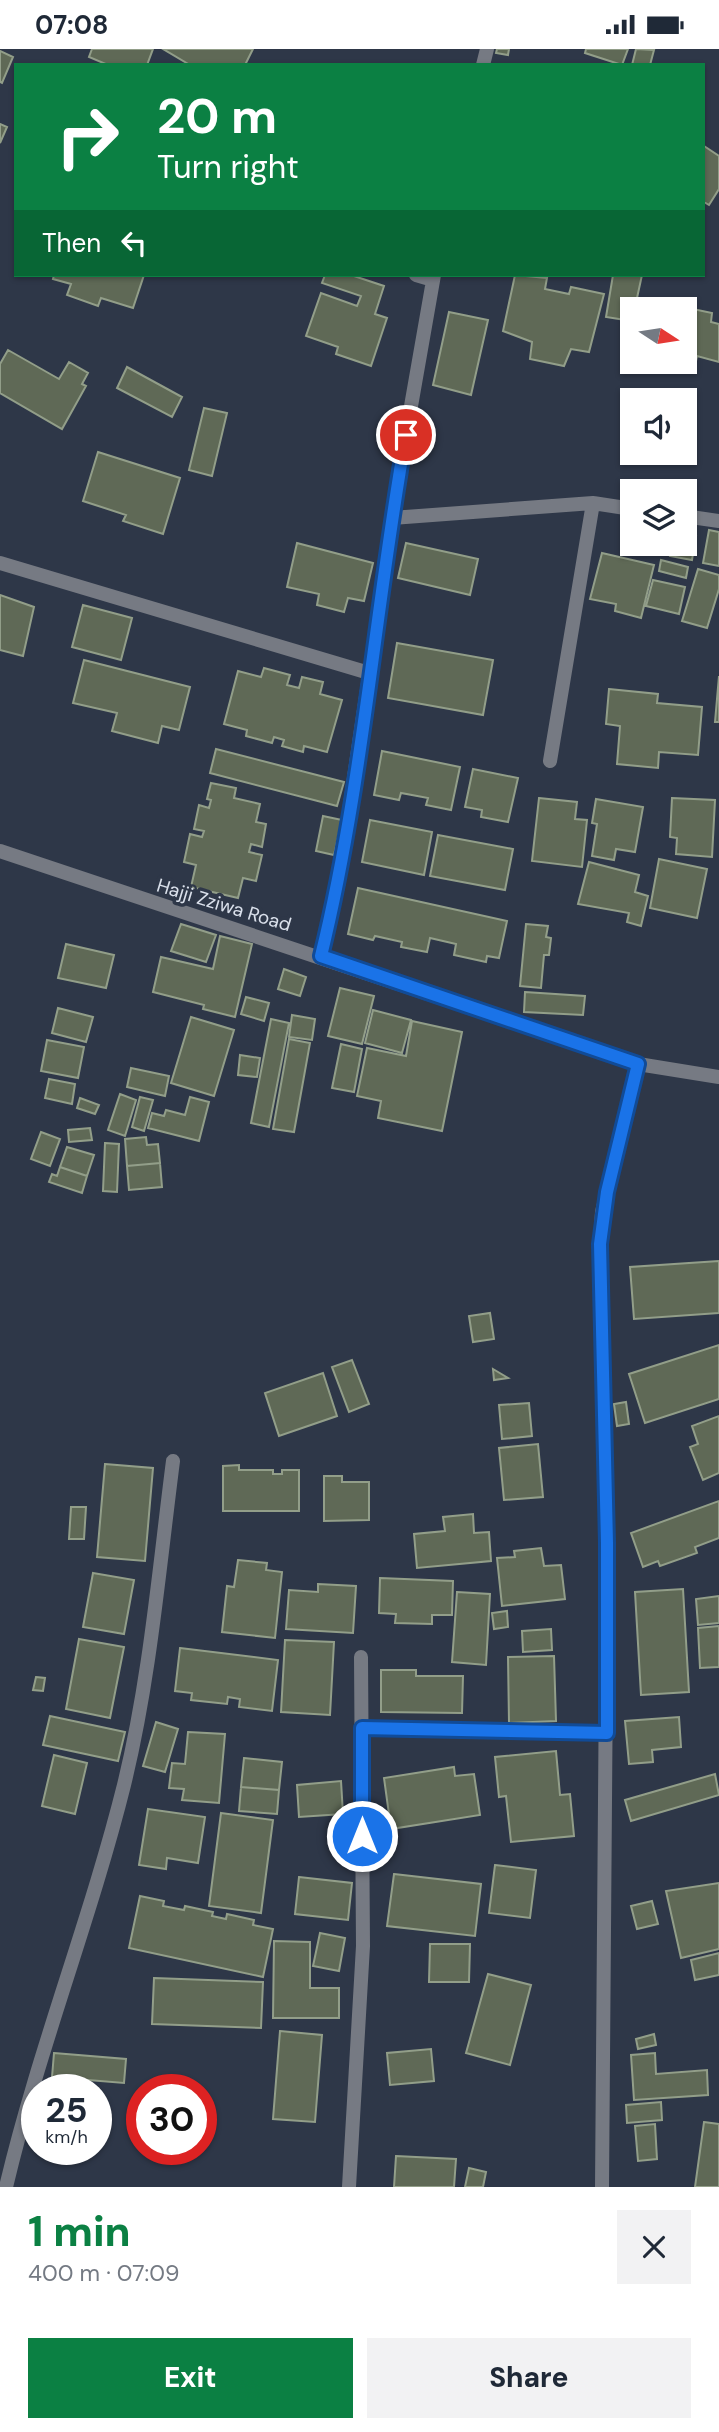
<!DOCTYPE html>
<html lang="en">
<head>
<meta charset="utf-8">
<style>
	:root { --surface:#fff; --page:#f2f2f3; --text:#1f2937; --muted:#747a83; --accent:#0b8043 }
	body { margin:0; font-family:"DM Sans",sans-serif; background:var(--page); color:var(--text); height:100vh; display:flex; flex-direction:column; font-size:26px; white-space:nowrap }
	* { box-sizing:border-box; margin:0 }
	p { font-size:23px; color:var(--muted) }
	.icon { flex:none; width:38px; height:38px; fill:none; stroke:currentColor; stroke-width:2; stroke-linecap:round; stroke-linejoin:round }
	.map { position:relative; height:2138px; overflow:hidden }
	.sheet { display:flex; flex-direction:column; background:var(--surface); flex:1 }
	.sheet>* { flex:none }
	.hud { position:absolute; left:14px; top:14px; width:691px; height:214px; border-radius:0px; box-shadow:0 2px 5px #0004; background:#0b8043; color:#fff; overflow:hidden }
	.needle { width:46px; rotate:102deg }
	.fabs { position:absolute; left:620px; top:248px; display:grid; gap:14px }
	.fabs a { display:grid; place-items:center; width:77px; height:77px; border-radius:0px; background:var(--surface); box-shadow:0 2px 5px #0004; font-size:35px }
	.speed { position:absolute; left:21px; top:2025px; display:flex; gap:14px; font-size:35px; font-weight:700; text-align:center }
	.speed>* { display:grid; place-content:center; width:91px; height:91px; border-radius:50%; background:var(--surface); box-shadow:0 2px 5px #0004; line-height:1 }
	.speed small { font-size:18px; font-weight:400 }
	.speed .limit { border:10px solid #d22; background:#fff; color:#111 }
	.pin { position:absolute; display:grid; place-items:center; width:60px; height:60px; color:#fff; margin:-30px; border:4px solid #fff; border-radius:50%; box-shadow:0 2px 7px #0007 }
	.me { position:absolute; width:77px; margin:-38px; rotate:0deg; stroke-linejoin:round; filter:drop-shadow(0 0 5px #0008) }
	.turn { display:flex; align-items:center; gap:24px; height:147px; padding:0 28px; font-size:32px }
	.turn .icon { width:91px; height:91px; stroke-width:2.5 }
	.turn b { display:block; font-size:49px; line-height:60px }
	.then { display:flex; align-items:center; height:66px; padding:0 28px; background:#0003; gap:14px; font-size:26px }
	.round { display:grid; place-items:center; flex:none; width:74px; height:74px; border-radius:0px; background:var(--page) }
	.summary { display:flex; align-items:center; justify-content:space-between; height:119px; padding:0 28px }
	h1 { font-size:42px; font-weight:800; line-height:52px; color:var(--accent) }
	.cta { display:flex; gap:14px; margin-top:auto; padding:14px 28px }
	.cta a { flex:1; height:80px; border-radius:0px; background:var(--accent); color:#fff; font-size:28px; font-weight:800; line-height:80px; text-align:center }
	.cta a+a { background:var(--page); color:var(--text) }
	.status { display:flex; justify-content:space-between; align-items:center; height:49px; padding:0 35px; background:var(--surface); direction:ltr }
	.status svg { height:19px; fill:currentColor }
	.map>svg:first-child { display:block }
	.building { fill:#5f6956; stroke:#929e89; stroke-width:2 }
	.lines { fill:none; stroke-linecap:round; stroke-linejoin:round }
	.street { stroke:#767a83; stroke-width:14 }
	.route-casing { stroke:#114b97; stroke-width:18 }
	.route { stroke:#1a73e8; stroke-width:12 }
	.labels { text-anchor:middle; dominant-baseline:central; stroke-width:7; stroke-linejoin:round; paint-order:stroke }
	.street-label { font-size:19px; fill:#dae0eb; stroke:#2e3748 }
</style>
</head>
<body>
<div class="status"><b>07:08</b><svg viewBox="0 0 49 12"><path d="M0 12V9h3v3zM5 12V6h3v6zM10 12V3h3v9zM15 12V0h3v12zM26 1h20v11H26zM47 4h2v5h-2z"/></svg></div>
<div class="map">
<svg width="719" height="2138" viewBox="0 0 719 2138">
	<rect width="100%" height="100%" fill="#2e3748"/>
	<path class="building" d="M92,0H153L147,16H108L89,8Z
		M163,0H253L245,16H190Z
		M497,0H509L508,6L496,4Z
		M586,0H628L622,16L585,4Z
		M636,0L654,1L650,16H632Z
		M0,2L13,8L2,34L0,33Z
		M0,75L7,78L0,94Z
		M704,97L719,107V140L709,156L704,153Z
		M54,226H144L133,259L101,249L98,257L67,246L71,235L53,230Z
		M325,226H351L384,237L375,265L387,269L371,317L336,305L338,298L306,287L321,244L357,257L361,247L322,234Z
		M515,226L547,229L545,240L569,245L571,238L604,245L589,303L571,300L564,317L530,310L532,293L503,282Z
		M613,226H642L632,272L606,268Z
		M655,252L712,264L711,273L719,275V313L697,307L695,317L677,313H684V261H654Z
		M449,263L488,271L471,346L433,336Z
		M8,301L59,330L69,313L88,324L82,335L86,337L62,380L0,344V315Z
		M127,318L182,348L172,368L117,339Z
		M204,359L227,364L212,427L189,421Z
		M98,403L180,429L163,485L123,472L126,466L83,452Z
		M709,481L719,483V517L703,514Z
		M684,485L696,487L692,511L670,507L672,495H684Z
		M297,494L373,514L364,552L348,549L344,563L317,556L319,545L287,538Z
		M406,494L478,510L470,546L398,529Z
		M602,504L654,516L641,569L615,562L616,555L590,550Z
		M661,511L688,518L686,529L659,522Z
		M698,520L719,526V540L707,579L682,572Z
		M653,531L685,538L679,565L646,557Z
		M0,546L34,558L23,607L0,601Z
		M83,556L132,569L121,611L72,598Z
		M397,594L493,611L483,666L388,649Z
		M84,611L190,638L179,681L162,677L158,694L112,682L117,664L73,654Z
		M264,619L290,626L287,636L299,639L302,628L323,633L320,645L342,651L327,703L304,697L303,703L282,697L284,691L274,688L272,694L246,687L247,681L224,675L238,622L261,628Z
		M719,627V673H715Z
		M609,640L658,645L657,654L702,658L698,706L659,703L658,719L617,715L620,677L606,675Z
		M216,700L344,733L337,757L210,724Z
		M382,702L460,718L451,761L426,756L428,749L401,744L399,751L374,746Z
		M473,720L518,729L508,773L481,768L482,761L465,758Z
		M211,734L236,739L234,749L260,755L256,773L266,775L262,798L251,795L249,803L262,806L256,832L243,829L238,849L191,838L196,816L184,813L190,785L202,788L204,782L194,780L199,756L209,759L211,751L207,750Z
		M539,749L577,753L575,770L587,771L582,818L532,812Z
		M672,749L715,751L712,808L676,805L677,789L670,788Z
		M596,750L643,758L635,803L616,800L614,811L592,807L597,775L592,774Z
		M323,767L342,771L334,806L316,802Z
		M370,771L432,783L424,826L362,813Z
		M438,786L513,800L505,841L430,827Z
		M659,810L707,820L697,869L650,859Z
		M589,813L639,826L635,843L648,847L641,877L627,873L629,864L578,855Z
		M358,839L507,872L499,909L487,907L486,913L454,906L456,895L430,889L427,903L401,898L402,893L375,887L373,891L348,885Z
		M181,875L216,886L206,913L171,902Z
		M526,875L548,877L546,888L551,889L549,906H544L541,939L520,937Z
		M220,887L252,895L235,968L203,960L204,956L153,943L161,908L213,920Z
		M66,895L114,906L106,939L58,929Z
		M284,920L306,928L300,947L278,940Z
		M340,939L374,947L362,995L328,987Z
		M525,943L585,947L583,966L524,963Z
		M246,948L269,954L264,972L241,965Z
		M58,959L93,968L86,993L52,984Z
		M373,961L411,971L402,1004L365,994Z
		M292,966L315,970L312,991L289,988Z
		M191,968L234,981L214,1047L171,1034Z
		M271,970L289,974L269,1078L251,1074Z
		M412,972L462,983L442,1082L378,1069L381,1052L357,1047L367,999L406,1007Z
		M289,990L310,994L294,1083L273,1080Z
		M47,991L84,998L78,1029L41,1022Z
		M341,995L362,1000L354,1043L332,1039Z
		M240,1006L260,1009L257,1028L238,1026Z
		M131,1019L169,1027L165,1047L127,1038Z
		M49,1030L75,1035L72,1055L45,1049Z
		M120,1045L136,1051L125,1087L108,1081Z
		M140,1048L153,1051L144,1082L132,1078Z
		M190,1048L209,1053L199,1092L148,1079L152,1064L164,1067L166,1061L185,1066Z
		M80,1049L99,1056L95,1065L77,1059Z
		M90,1079L92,1091L69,1093L68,1081Z
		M41,1083L60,1090L50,1117L31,1110Z
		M146,1088L147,1096L158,1095L160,1114L127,1117L125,1090Z
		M105,1094L119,1095L117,1143L103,1142Z
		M67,1098L94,1106L87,1127L60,1118Z
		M160,1114L162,1138L129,1141L127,1117Z
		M60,1118L87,1127L82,1144L49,1133L52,1125L57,1127Z
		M719,1212V1264L634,1270L630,1218Z
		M490,1264L494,1290L473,1293L469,1267Z
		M719,1296V1350L645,1374L629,1325Z
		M352,1311L369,1355L349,1363L332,1318Z
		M493,1320L508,1329L494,1331Z
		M323,1324L337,1367L279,1387L265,1344Z
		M626,1353L629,1375L617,1377L614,1355Z
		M529,1354L532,1387L502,1390L499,1356Z
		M719,1367V1424L703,1431L690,1398L698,1395L692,1377Z
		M538,1395L543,1448L504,1451L499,1399Z
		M105,1415L153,1419L145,1512L97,1508Z
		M239,1416V1421H273V1425H282V1421H299V1462H223V1417Z
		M324,1427H342V1433H369V1471L324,1472Z
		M719,1452V1489L695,1498L697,1504L660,1517L658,1512L643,1518L631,1484Z
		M71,1458H86L84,1490H69Z
		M473,1465L474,1484L489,1483L491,1512L417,1519L414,1485L445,1482L443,1468Z
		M541,1499L544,1517L561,1516L565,1550L502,1557L497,1509L515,1508L514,1502Z
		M238,1511L267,1514L266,1521L282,1523L275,1589L222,1583L227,1537L234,1538Z
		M93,1524L134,1531L124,1585L83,1578Z
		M380,1529L453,1532L452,1566H432V1575L395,1574L396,1565L379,1564Z
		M318,1535L356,1537L353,1584L286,1580L289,1541L318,1543Z
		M683,1540L689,1643L641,1646L635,1543Z
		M457,1543L490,1545L486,1616L452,1613Z
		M719,1547V1574L698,1576L696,1550Z
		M507,1562L508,1578L494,1580L492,1564Z
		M719,1577V1618L700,1619L698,1579Z
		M551,1580L552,1601L523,1603L522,1582Z
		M79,1590L124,1598L110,1669L66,1660Z
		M285,1591L334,1593L330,1666L281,1663Z
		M180,1599L278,1611L272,1662L239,1658L240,1650L228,1648L227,1655L191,1651L192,1644L175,1642Z
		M554,1607L556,1672L509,1674L508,1608Z
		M381,1621H416V1627H463L462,1664L381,1663Z
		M36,1628L45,1629L43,1642L33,1641Z
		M50,1667L125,1683L118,1712L43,1696Z
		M679,1668L681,1698L652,1701L653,1713L629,1715L625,1672Z
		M156,1673L178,1680L165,1723L143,1717Z
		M188,1683L225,1685L219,1754L182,1751L184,1740L169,1739L172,1714L185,1715Z
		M556,1702L560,1746L570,1745L574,1787L511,1793L506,1747L499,1748L495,1708Z
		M54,1706L87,1714L75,1765L42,1757Z
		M244,1709L282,1713L279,1741L241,1738Z
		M454,1718L455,1727L474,1725L480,1766L391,1780L384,1729Z
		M715,1725L719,1746L631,1772L625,1751Z
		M341,1732L343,1765L299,1768L297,1736Z
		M241,1738L279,1741L277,1765L239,1762Z
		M148,1760L205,1768L198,1814L167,1809L166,1820L139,1816Z
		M221,1764L273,1771L261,1864L209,1857Z
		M495,1816L536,1821L530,1869L489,1864Z
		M394,1825L481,1835L475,1887L387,1877Z
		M299,1828L352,1834L348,1871L295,1865Z
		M719,1834V1900L681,1909L666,1842Z
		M140,1847L164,1852L163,1857L184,1861L185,1857L213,1863L212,1867L226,1870L227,1865L254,1871L253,1876L273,1880L263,1928L129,1899Z
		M652,1852L658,1875L637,1880L631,1857Z
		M320,1884L345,1889L339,1922L313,1917Z
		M274,1892L310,1893V1939H339V1969H273Z
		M430,1895H470L469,1933H429Z
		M719,1904V1926L695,1931L691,1911Z
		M488,1925L531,1936L510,2016L466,2004Z
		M154,1929L263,1933L261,1979L152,1975Z
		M280,1982L322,1986L315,2073L273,2070Z
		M654,1985L656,1996L638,2000L636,1990Z
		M431,2000L434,2032L390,2036L387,2004Z
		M54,2004L126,2010L124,2034L52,2028Z
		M655,2004L656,2025L707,2021L708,2046L634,2051L631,2006Z
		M661,2053L662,2071L627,2074L626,2056Z
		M704,2073L719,2075V2138H695Z
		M655,2075L657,2110L638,2112L635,2077Z
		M396,2107L456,2110L454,2138H394Z
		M469,2119L486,2123L483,2138H465Z"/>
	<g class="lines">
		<path class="street" d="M483,16L487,0
			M416,226L433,231
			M684,467L719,472
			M392,469L593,454L632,460
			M0,514L369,624
			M550,712L593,454
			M0,802L638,1015L719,1028
			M321,907L338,837L397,437L434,226
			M362,1679L607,1684
			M6,2138C38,2002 90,1872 124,1736C150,1630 159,1520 173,1412
			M349,2138L363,1897L361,1608
			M602,2138L607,1494L600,1195L602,1163L638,1015"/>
	</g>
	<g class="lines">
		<defs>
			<path id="route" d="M362,1787V1679L607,1684V1494L600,1195L607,1143L638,1015L321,907C363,736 375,559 406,386"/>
		</defs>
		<use href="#route" class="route-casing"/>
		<use href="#route" class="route"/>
	</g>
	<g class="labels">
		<g class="street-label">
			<text transform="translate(224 856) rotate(17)">Hajji Zziwa Road</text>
		</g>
	</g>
</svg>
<div class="fabs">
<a><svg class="needle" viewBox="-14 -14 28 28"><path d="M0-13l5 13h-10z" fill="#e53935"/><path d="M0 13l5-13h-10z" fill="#747a83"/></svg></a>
<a><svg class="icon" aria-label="sound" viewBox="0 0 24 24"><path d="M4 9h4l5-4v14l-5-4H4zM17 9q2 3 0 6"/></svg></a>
<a><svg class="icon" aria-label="layers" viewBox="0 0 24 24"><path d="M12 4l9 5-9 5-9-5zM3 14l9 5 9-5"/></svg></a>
</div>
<div class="speed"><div>25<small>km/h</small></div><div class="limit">30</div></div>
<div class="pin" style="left:406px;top:386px;background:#d93025"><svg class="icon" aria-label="arrive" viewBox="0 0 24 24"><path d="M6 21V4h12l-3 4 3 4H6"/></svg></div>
<svg class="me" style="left:362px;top:1787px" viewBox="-20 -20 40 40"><circle r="17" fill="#1a73e8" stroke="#fff" stroke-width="3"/><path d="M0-11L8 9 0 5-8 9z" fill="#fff"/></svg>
<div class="hud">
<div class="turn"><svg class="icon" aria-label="right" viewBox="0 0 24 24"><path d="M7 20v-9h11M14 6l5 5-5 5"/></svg><div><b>20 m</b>Turn right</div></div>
<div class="then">Then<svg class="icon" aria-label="left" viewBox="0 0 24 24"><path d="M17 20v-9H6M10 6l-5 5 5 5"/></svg></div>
</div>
</div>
<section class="sheet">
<div class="summary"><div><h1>1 min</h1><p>400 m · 07:09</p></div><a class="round"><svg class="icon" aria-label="close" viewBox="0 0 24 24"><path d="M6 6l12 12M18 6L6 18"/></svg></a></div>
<div class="cta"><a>Exit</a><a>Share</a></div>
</section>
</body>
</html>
